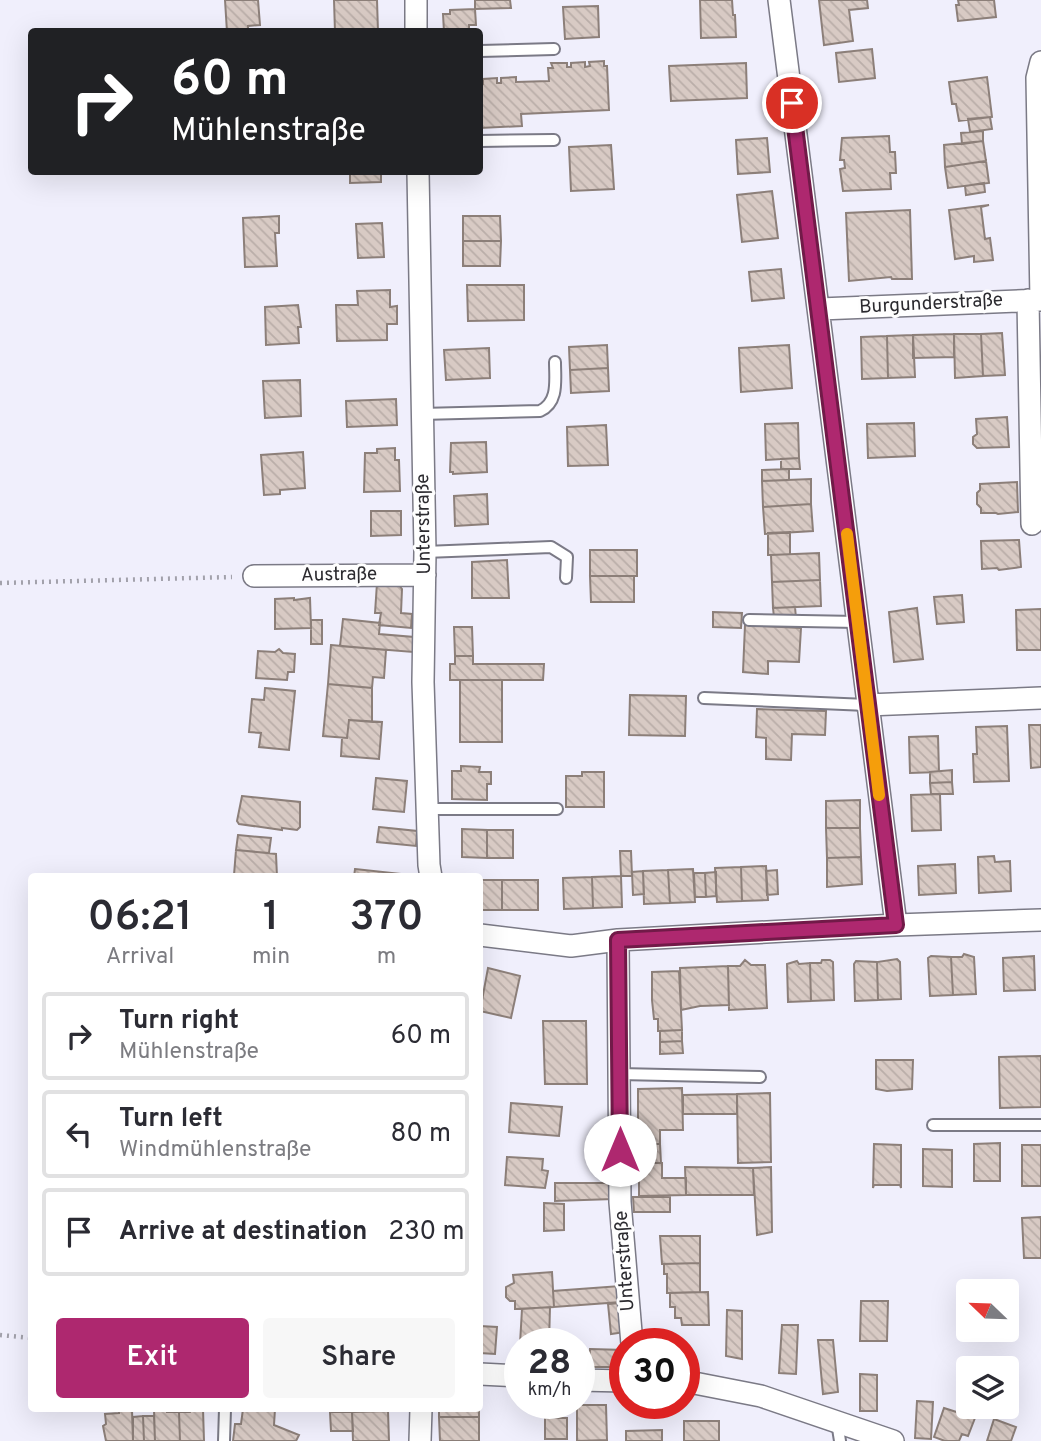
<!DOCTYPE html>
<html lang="en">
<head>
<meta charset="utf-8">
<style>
	:root { --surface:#fff; --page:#f7f7f7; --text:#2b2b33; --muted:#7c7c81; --line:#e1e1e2; --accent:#ae286f }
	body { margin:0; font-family:Overpass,sans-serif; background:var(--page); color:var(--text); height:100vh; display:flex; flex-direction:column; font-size:26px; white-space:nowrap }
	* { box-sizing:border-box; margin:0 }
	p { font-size:23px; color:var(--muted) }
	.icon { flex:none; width:38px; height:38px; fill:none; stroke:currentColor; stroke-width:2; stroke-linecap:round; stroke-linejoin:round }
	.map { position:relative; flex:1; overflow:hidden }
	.panel { position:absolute; left:28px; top:873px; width:455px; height:539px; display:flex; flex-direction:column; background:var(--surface); border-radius:7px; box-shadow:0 7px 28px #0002 }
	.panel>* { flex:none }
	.guide { position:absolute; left:28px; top:28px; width:455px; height:147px; border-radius:7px; box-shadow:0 7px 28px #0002; background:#202124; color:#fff; overflow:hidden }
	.needle { width:46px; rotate:293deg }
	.controls { position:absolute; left:956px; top:1279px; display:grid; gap:14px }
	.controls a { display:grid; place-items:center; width:63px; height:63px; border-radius:7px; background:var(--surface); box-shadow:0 7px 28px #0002; font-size:35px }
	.speed { position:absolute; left:504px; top:1328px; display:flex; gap:14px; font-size:35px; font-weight:700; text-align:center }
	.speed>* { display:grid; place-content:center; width:91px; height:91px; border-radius:50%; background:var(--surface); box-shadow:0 7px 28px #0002; line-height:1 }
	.speed small { font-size:18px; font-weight:400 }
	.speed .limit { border:10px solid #d22; background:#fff; color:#111 }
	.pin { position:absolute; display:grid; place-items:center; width:60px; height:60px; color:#fff; margin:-30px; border:4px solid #fff; border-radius:50%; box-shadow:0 2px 7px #0007 }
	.me { position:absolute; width:77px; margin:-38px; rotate:0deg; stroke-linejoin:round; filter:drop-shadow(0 0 5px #0008) }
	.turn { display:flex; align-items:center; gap:24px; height:147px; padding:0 28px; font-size:32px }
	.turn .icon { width:91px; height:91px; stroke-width:2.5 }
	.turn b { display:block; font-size:49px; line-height:60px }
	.eta { display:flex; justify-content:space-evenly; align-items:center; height:119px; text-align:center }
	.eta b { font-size:42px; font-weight:600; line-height:49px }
	.button { display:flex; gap:14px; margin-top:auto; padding:14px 28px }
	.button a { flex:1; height:80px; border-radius:7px; background:var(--accent); color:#fff; font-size:28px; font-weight:600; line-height:80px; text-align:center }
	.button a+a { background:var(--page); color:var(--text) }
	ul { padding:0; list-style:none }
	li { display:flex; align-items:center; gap:21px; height:88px; margin:0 14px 10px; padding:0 14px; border:4px solid var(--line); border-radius:7px }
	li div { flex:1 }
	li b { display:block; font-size:26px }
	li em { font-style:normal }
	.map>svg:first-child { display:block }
	.building { fill:url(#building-back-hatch); stroke:#8c7f79; stroke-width:2 }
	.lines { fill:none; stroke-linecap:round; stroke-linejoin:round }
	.service-casing { stroke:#7b7a86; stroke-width:14 }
	.minor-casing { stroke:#7b7a86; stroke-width:24 }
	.path { stroke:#a2a1ab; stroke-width:4.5; stroke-dasharray:2 5; stroke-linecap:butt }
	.service { stroke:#fff; stroke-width:10 }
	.minor { stroke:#fff; stroke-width:21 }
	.route-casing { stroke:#711a48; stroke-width:18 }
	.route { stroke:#ae286f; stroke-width:12 }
	.slow { stroke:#f59e0b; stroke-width:12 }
	.labels { text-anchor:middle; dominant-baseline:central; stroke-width:6; stroke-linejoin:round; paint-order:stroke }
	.street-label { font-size:19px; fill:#2b2a2f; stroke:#fefefe }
</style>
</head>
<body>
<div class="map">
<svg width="1041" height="1441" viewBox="0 0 1041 1441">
	<defs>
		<pattern id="building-back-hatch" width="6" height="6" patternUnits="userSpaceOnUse" patternTransform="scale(1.75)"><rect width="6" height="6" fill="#d8cac4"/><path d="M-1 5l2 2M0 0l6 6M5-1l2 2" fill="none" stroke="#baaea9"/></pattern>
	</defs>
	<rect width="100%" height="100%" fill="#f0effc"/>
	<path class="building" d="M225,0H258L260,25L248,26V32H227Z
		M334,0H377L378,32H335Z
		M475,0H510L511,8L475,9Z
		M700,0H732L733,15H735L736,37L701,38Z
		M819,0H867L868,8L849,10L853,41L824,45Z
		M958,0H994L996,17L958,21L956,5H959Z
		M598,6L599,37L565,39L563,7Z
		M475,9L476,25H469V32H444L443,14H450V10Z
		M872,49L875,78L839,82L836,53Z
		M604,61V66H607L609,110L521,114L522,126L480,128V84H483V79L497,78V83H501V78L516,77V82L549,81L548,68H553L551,63H567V67H571V63L585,62V67L590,66L589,62Z
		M746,63L747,98L671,101L669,66Z
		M987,77L992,117L959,121L956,104H952L949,82Z
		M990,117L992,129L970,132L968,119Z
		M983,131V141L962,144L961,133Z
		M889,136L890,152H895L896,173H890L891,189L843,191L840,169L845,168L844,160H840L842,138Z
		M767,138L770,172L738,174L736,140Z
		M983,141L986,161L945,167L944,145Z
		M611,145L614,189L571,191L569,147Z
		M986,161L989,183L948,188L945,167Z
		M350,172H381V182L350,183Z
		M984,183L985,192L966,195L965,186Z
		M772,191L778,238L742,242L737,195Z
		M989,205L981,207L985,239L990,238L993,260L974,262V256L955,259L949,210Z
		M910,210L912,279H892L891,277L849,281L846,213Z
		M279,216V233H275L277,266L245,267L243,218Z
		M463,216H500L501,241H463Z
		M382,223L384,257L358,258L356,224Z
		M463,241H501L500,266H463Z
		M781,269L784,298L752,301L749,272Z
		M467,285H524V320L468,321Z
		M390,290V307L397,306V324H387V340L337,341L336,305H358L357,291Z
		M298,305L301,327H298L299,343L266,345L265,307Z
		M1002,333L1005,375L983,376L981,334Z
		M954,334H981L983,376L955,378Z
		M954,334V357L913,358V335Z
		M913,335L915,377L888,378L887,336Z
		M887,336L888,378L862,379L861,337Z
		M607,345L608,368L570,370L569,347Z
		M789,345L792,388L741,392L739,348Z
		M489,348L490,378L446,380L444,350Z
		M608,368L609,391L571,393L570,370Z
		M300,380L301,416L265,418L263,381Z
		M396,399L397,425L347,427L346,401Z
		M1007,417L1009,447L977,448L973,444V437L977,434L976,419Z
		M798,423L799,458L766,460L765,424Z
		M914,423L915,456L868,458L867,424Z
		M606,425L608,465L568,466L567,427Z
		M486,442L487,472L453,474V472H450L451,443Z
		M395,448V460H399L400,491L364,492L365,453H377V449Z
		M303,452L305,488L280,490V494L264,495L261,455Z
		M799,458L800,469H781V459Z
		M789,469V480L762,481V470Z
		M811,479V504L763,507L762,481Z
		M1017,482L1018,512L998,514L996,513H981V508L977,504V493L980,490V484Z
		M487,494L488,524L455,526L454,496Z
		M811,504L813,531L765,534L763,507Z
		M371,511H401V535L371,536Z
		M790,532V555H768V533Z
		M1019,540L1021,567L999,570L997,568L982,569L981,541Z
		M590,550H637V576H590Z
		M819,553L820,580L772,582L771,555Z
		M507,560L509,598H472V562Z
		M590,576H634V602H591Z
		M820,580L821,606L773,608L772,582Z
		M377,583L398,584L402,589L401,613L412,614L411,628L379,625L381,613H375Z
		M962,595L964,622L937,624L934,597Z
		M294,598V600L310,598L311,628L275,629V599Z
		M795,607L796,618L774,617L773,608Z
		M917,608L923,659L894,662L889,612Z
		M1041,609V650H1017L1016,610Z
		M713,612L742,613L741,628L713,627Z
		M343,619L380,623L379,634L414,637L413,652L340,646Z
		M311,620H322V644H311Z
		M745,625L801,628L799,662L768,661V674L743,672Z
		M454,627H472L473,656H455Z
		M331,645L386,650L384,678L373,677L372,688L328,684Z
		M279,649L283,653L295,654L294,672H288L287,680L256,678L258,651L275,652Z
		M455,656H473V664H544L543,680H450V664H455Z
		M460,680H502V742H460Z
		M328,684L372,688V722L349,720L347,738L323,736Z
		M265,688L295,691L289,750L259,747L261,733L249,732L252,699L264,700Z
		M630,695L686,696L685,736L629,735Z
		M757,709L826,711L825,735L792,734L791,760L766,759V738L756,737Z
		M349,720L382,722L379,759L341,756L342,738H347Z
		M1029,725H1041V767L1031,768Z
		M1007,726L1009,781L974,782L973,754H977L976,727Z
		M938,736L939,772L910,773L909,737Z
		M461,766L480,767L479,772H491V784H487V800L452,799V771H461Z
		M952,770V782L930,783V772Z
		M582,772H604V807H566V776H582Z
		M376,778L407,781L404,812L373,809Z
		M952,782L953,794H931L930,783Z
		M940,794L941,830L912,831L911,795Z
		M242,796L300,802V827L297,830L282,828V830L239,824L237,821Z
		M860,800V828H826V801Z
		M379,827L417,831L416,846L377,842Z
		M826,828H860L861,857L827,858Z
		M462,829L487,830V858L462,857Z
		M487,830H513V858H487Z
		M238,835L271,838L269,853L236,850Z
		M236,850L276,854L277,877L234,875Z
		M620,851H631L632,876H621Z
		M994,856L995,862L1010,861L1011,891L979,893L978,857Z
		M861,857L862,884L827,887V858Z
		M955,864L956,893L919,895L918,866Z
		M766,866L768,900L742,901L741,867Z
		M741,867L742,901L717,902L715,868Z
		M355,869L402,874L401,877H354Z
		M693,869L695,902L670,903L668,870Z
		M668,870L670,903L644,904L643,871Z
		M777,870L778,894L767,895L766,871Z
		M643,871L644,894L633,895L632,872Z
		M716,872V896L706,897L705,873Z
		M694,873H705L706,897H695Z
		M621,876L622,907L593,908L592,877Z
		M592,877L593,908L564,909L563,878Z
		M480,880H502V910H480Z
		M502,880H538V910H502Z
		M964,954L974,957L976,994L953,995L951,957H962Z
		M931,956L951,957L953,995L930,996L928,958Z
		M1034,956L1035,990L1004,991L1003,958Z
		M897,959L900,962L901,999L878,1000L877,962Z
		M745,960L751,965H765L767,1008L729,1010L728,966H740Z
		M822,960H830L833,962L834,1000L811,1001L810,963H821Z
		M797,961L799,964L810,963L811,1001L788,1002L787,964Z
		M856,961L877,962L878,1000L855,1001L854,964Z
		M728,966L729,1005L700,1006L681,1010L680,968Z
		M488,968L520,976L511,1018L480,1011Z
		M679,971L682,1030L658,1031V1019H654L652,1000V972Z
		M543,1021H586L587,1084H545Z
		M682,1030V1041L660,1042V1031Z
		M682,1041L683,1053L660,1054V1042Z
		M1041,1056V1107L1000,1108L999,1057Z
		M876,1060H913L912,1089L887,1091L876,1089Z
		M682,1088L683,1130H660V1144H638V1089Z
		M770,1093L771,1162L738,1163L737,1094Z
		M737,1094V1114H683V1095Z
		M511,1103L562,1107L559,1136L509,1132Z
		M1000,1143V1181H974V1144Z
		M638,1144H660L661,1163H639Z
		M874,1144L901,1145V1188L900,1185H874L873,1188Z
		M1022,1145H1041V1186H1022Z
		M923,1149L952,1150V1187L923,1186Z
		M507,1157L543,1159L542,1170L548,1171L545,1188L505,1185Z
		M639,1163H662V1178H686V1195L639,1196Z
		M685,1167L753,1168L754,1195H686Z
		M771,1167L772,1232L757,1235L753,1168Z
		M555,1183H613V1199L555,1201Z
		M633,1197H670V1212H634Z
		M544,1203L564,1204V1230L544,1231Z
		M1041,1217V1258H1024L1022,1218Z
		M660,1236H700V1263L662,1264Z
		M700,1263V1292L667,1293V1274H664V1264Z
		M552,1272L554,1307L515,1309V1301H510L506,1297V1287L514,1283L513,1275Z
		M620,1286L621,1302L554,1307L553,1291Z
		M708,1292L709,1325H682L681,1318H675V1307H670V1293Z
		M861,1301H888L887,1341H860Z
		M621,1303L625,1332L611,1334L608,1304Z
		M550,1307L549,1344H520L522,1309Z
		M727,1310L742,1311V1359L726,1356Z
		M782,1325H798L796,1374L779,1373Z
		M480,1326L497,1327L495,1354L480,1353Z
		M818,1340H833L838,1392L823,1394Z
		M590,1349L625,1350V1367H589Z
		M860,1374L877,1375V1411H860Z
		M917,1401L933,1402L931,1439L915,1438Z
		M577,1405H606L607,1440L577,1441Z
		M944,1408L975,1418L968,1436L962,1434L959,1441H945L934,1437Z
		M167,1409V1412H179L180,1441H155L154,1410Z
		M191,1409H203L204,1441H180L179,1412H190Z
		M243,1409H275L274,1425L299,1435L296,1441H233L235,1424H241Z
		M439,1409H479V1417H439Z
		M119,1410H132L133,1441H106L103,1426L106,1424L105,1414L119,1413Z
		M388,1411L389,1441H353L352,1412Z
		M330,1412H352L353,1431H331Z
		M143,1416L144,1441H133V1417Z
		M143,1416H154L155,1441H144Z
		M439,1417H479V1441H440Z
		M545,1418H567V1439H545Z
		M994,1419L1016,1427L1011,1441H987Z
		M684,1421H719V1441H684Z
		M662,1430V1441H626V1431Z"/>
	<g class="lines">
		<defs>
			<path id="service" d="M480,51L554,49
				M480,141L554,140
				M421,414L540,411C559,402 555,380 555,362
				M425,552L551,547L567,557L566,578
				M749,620L857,622
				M704,698L867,705
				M427,809H557
				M619,1074L760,1077
				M933,1125H1041
				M837,1422L840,1441
				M224,1441L225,1409"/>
			<path id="minor" d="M416,0V32
				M779,0C820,308 855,617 896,925
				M418,172L425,552L423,682L429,865L431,877
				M1028,300L1032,524
				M1041,300L1037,78L1041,62
				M820,309L1041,300
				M254,576L425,575
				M867,705L1041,698
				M480,935L571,946L618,940L620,1202L632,1344
				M618,940L896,925L1041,920
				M480,1374L520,1376
				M579,1380L625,1381
				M684,1381L761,1396L893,1441
				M420,1441L421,1409"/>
		</defs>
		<use href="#service" class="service-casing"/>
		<use href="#minor" class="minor-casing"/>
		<path class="path" d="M0,583L232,577
			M0,1335L32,1338"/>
		<use href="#service" class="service"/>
		<use href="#minor" class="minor"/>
	</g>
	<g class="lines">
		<defs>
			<path id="route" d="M620,1150L618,940L896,925L792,103"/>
		</defs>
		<use href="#route" class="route-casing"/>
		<use href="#route" class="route"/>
		<path class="slow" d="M847,534L879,795"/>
	</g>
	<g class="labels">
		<g class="street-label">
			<text transform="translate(931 304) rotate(-3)">Burgunderstraße</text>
			<text transform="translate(424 524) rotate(-91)">Unterstraße</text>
			<text transform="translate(339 575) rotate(-1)">Austraße</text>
			<text transform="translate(625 1261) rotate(-94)">Unterstraße</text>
		</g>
	</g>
</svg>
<div class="controls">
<a><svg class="needle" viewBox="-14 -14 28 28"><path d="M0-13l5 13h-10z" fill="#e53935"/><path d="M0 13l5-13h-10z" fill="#7c7c81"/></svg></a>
<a><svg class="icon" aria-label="layers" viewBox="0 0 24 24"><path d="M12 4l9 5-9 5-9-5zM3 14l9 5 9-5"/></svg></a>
</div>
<div class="speed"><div>28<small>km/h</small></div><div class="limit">30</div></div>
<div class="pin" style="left:792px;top:103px;background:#d93025"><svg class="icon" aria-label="arrive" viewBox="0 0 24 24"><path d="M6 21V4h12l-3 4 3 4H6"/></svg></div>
<svg class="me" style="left:620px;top:1150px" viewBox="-20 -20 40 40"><circle r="19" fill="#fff"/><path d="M0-13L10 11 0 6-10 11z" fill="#ae286f"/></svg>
<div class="guide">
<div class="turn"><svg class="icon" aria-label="right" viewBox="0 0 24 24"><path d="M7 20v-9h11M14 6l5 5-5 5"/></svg><div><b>60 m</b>Mühlenstraße</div></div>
</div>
<section class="panel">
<div class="eta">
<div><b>06:21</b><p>Arrival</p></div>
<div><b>1</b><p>min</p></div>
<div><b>370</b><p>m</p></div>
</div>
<ul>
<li><svg class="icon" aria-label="right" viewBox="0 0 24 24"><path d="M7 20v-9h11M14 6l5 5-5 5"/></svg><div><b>Turn right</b><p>Mühlenstraße</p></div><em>60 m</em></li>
<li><svg class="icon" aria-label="left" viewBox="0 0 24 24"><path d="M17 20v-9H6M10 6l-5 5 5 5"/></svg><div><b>Turn left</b><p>Windmühlenstraße</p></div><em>80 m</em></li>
<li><svg class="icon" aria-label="arrive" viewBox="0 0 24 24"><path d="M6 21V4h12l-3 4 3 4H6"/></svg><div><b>Arrive at destination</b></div><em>230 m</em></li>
</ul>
<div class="button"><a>Exit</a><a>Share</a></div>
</section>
</div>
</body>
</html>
